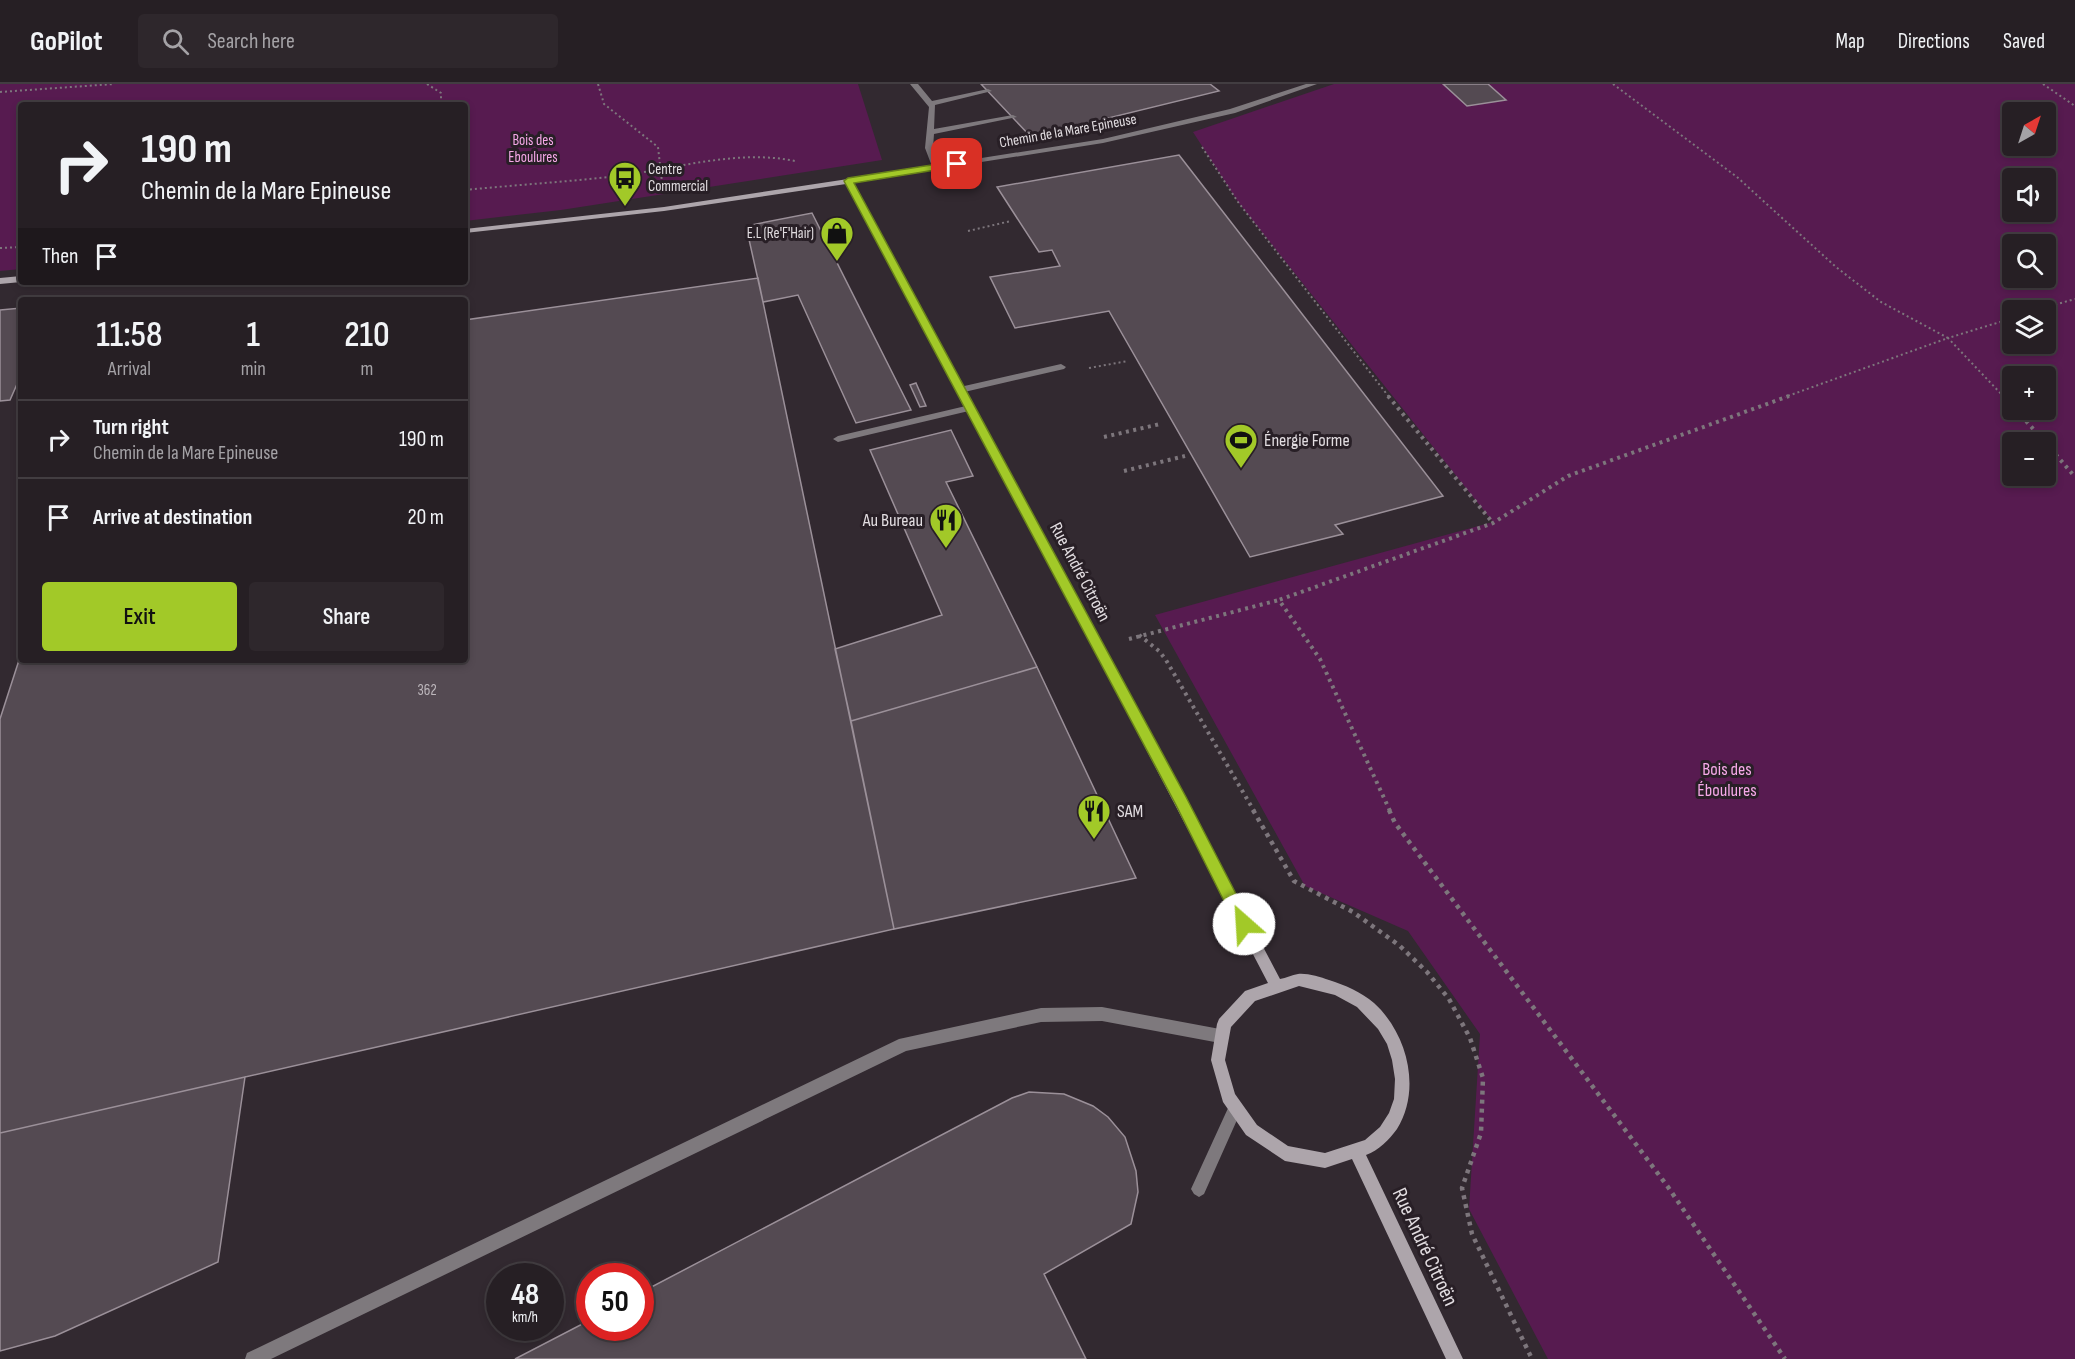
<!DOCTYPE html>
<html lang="en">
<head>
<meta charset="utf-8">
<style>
	:root { --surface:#261f24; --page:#2e272c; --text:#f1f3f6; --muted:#a4a2a6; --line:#423d41; --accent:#a2c928 }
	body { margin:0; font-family:"Sofia Sans Condensed",sans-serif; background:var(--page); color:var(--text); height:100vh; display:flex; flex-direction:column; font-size:22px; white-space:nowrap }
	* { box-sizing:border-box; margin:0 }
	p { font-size:20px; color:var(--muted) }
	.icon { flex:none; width:33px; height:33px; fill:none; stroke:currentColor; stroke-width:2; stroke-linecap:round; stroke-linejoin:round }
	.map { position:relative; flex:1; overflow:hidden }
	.panel { position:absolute; left:18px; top:213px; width:450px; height:366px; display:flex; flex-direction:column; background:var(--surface); border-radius:6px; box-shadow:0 3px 9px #0003,0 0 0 2px var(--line) }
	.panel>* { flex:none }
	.top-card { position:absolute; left:18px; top:18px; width:450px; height:183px; border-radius:6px; box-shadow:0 3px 9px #0003,0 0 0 2px var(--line); background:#261f24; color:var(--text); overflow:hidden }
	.needle { width:39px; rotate:39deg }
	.buttons { position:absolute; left:2002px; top:18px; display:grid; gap:12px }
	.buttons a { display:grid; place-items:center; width:54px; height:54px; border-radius:6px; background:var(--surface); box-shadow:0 3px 9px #0003,0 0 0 2px var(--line); font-size:30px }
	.speed { position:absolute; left:486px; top:1179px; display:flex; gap:12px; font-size:30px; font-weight:700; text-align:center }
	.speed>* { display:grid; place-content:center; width:78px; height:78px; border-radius:50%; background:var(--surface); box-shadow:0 3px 9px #0003,0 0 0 2px var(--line); line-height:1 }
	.speed small { font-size:15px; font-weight:400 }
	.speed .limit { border:9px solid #d22; background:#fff; color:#111 }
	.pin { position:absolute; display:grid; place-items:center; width:51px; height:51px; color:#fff; margin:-26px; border-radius:12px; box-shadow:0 3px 9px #0006 }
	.me { position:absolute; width:66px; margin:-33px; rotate:334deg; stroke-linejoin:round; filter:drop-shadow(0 0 4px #0008) }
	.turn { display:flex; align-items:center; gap:21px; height:126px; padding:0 24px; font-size:27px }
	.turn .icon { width:78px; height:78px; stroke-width:2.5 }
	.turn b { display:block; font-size:42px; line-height:51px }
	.then { display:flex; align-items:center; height:57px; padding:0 24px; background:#0003; gap:12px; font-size:22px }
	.eta { display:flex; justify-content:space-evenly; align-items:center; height:102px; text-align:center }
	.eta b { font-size:36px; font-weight:600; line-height:42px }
	.button { display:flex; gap:12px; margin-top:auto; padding:12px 24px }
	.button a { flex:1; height:69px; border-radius:6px; background:var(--accent); color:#111; font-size:24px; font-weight:600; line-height:69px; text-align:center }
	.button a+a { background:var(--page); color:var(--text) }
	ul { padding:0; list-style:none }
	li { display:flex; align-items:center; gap:18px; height:78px; padding:0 24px; border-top:2px solid var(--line) }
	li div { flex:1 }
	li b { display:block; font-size:22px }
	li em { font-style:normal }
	header { display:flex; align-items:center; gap:36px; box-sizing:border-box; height:84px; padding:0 30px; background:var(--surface); border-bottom:2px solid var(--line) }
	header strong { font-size:28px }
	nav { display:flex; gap:33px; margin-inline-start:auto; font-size:21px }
	.search { width:420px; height:54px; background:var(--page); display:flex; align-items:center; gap:15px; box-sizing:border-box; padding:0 21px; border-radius:6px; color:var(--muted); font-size:22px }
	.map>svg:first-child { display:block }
	.green { fill:#571b50; fill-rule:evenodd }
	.building { fill:#544a52; stroke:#9b9099; stroke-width:1.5 }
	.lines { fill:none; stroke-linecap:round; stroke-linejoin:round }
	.path-far2 { stroke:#7d767c; stroke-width:2; stroke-dasharray:2 3; stroke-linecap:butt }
	.path-far1 { stroke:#7d767c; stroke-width:4; stroke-dasharray:3 4.5; stroke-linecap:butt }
	.path { stroke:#7d767c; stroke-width:4.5; stroke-dasharray:4 5; stroke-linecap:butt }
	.lane { fill:#7e797d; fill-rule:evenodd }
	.street { fill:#7e797d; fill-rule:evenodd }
	.secondary { fill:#ada5ab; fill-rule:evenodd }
	.route { fill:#a2c928; stroke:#69831a; stroke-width:1.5 }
	.labels { text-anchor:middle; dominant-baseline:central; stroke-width:6; stroke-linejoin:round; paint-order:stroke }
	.far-street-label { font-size:15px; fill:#e2dde1; stroke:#281f26 }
	.far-park-label { font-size:15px; fill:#f6a8e8; stroke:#281f26 }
	.far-poi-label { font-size:15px; fill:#e2dde1; stroke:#281f26; text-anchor:start }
	.number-label { font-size:15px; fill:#beb8bd }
	.poi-label { font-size:18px; fill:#e2dde1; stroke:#281f26; text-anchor:start }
	.street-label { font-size:18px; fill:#e2dde1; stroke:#281f26 }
	.park-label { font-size:18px; fill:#f6a8e8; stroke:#281f26 }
	.near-street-label { font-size:21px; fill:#e2dde1; stroke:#281f26 }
</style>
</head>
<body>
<header>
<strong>GoPilot</strong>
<div class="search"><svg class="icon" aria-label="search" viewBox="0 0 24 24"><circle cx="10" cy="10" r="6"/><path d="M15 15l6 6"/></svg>Search here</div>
<nav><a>Map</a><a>Directions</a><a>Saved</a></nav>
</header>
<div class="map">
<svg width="2075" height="1275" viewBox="0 0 2075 1275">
	<rect width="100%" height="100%" fill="#322930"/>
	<path class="green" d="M0,0H858L882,76L561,126L465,137V21H21V185L0,187Z
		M1334,0H2075V1275H1548L1469,1125L1480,950L1408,847L1305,802L1155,531L1493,438L1238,118L1193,48ZM2013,28H2046V62H2013ZM2013,94H2046V128H2013ZM2013,160H2046V194H2013ZM2013,226H2046V260H2013ZM2013,292H2046V326H2013ZM2013,358H2046V392H2013Z"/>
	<path class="building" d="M981,0H1210L1219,7L1031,53Z
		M1443,0H1488L1506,16L1467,22Z
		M1179,71L1443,412L1335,441L1343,450L1250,473L1109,227L1015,244L990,193L1060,182L1052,166L1039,168L997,103Z
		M812,129L911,326L856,339L798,211L763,218L746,142Z
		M758,194L894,845L0,1049V635L21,570V576H465V236Z
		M21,224V291L10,316L0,317V226Z
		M916,299L926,322L920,323L910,301Z
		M951,346L973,392L946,398L1037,583L851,637L835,565L942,531L870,366Z
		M1037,583L1136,794L894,845L851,637Z
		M245,993L218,1178L55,1252L0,1267V1049Z
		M1029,1008L1064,1010L1093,1022L1108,1033L1125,1053L1136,1087L1138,1108L1131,1140L1044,1190L1086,1275H515L590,1236V1244H640V1209L1012,1014Z"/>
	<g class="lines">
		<path class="path-far2" d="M427,0L441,9V21
			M598,0L604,20L658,63L662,98
			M1613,0L1737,93L1836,183L1881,218L1948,254L1785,313
			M2043,0L2075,22
			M0,8L114,0
			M1202,63L1238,118L1389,313
			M465,106C515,101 566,98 617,92C675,85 737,65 795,77
			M968,147L1011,137
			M0,164L21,163
			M2036,226L2075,215
			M1089,284L1128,277
			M2004,313L1948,254L2013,234"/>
		<path class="path-far1" d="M1388,312L1493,439
			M2003,312L2013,322
			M2016,326L2045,358
			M1104,353L1160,340
			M2046,359L2075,393
			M1124,387L1185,372
			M1139,551L1159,567L1166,576L1254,727
			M1129,555L1279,516
			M1390,727L1320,575L1279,516L1493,439L1568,392L1789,312"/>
		<path class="path" d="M1253,726L1294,797L1353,828L1400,862L1427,888L1449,915L1470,954L1483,994L1481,1049L1462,1104L1472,1150L1532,1275
			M1389,726L1395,739L1668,1103L1785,1275"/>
		<path class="lane" d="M910,0H918L932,17L988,5L992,7L935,21L934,45L1013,31L1017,33L934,50L933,64L940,83L933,85L925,64L929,23Z
			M1061,280L1066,283L1064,285L960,309L955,306L960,303Z
			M970,321L975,324L973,326L838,358L833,355L838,352Z
			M1102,923L1220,945L1225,947L1227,952L1225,957L1220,959L1102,937L1041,938L906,967L271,1275H245L247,1269L899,955L1041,924Z
			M1234,1020L1239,1022L1241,1027L1204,1110L1199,1113L1194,1110L1191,1105L1229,1022Z"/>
		<path class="street" d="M1306,0H1317L1235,29L1103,59L848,99L844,97L848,95L1103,55L1230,25Z"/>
		<path class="secondary" d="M848,95L852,97L1113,579L1280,895C1286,894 1292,891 1298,890C1307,889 1320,893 1329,896C1345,901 1361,908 1374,919C1407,949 1422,1005 1397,1045C1389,1056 1379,1066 1366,1071L1463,1275H1446L1352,1075L1325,1084L1285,1077L1246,1051L1223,1018L1211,976L1217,940L1219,935L1245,907L1268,899L1101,579L846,100L664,127L465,149V145L664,123ZM1299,902L1335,911L1357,923L1378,945L1387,960L1392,976L1395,995L1394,1015L1389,1029L1380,1043L1365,1056L1325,1069L1288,1062L1257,1041L1235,1010L1225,976L1231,943L1255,917Z
			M21,192V198L0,200V194Z"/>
	</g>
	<path class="route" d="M957,77L961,80L960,82L854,99L1186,713L1249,835L1251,840L1249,845L1244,847L1238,845L1176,721L844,97L848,94Z"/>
	<defs>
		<symbol id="bus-pin" viewBox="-11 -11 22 30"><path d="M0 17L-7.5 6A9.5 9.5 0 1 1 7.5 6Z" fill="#a2c928" stroke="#281f26"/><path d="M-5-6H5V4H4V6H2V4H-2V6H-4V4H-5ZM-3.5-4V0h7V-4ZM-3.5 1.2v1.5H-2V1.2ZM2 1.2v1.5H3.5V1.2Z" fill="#111"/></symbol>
		<symbol id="shop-pin" viewBox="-11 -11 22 30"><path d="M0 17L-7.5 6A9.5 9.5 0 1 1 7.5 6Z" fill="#a2c928" stroke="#281f26"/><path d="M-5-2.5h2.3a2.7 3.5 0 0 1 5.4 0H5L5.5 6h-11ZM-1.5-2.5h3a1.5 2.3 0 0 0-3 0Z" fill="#111"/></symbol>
		<symbol id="stadium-pin" viewBox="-11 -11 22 30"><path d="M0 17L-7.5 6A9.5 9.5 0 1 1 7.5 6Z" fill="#a2c928" stroke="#281f26"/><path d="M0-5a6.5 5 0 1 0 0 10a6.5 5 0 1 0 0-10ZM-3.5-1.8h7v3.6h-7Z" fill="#111"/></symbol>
		<symbol id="restaurant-pin" viewBox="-11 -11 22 30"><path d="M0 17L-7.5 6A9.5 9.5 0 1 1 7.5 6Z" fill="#a2c928" stroke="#281f26"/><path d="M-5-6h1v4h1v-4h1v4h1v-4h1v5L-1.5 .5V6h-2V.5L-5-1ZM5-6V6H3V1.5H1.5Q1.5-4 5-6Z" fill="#111"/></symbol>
	</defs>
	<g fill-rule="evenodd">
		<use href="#bus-pin" x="606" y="75" width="38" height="52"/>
		<use href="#shop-pin" x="818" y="130" width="38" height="52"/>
		<use href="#stadium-pin" x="1222" y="337" width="38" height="52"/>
		<use href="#restaurant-pin" x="927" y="417" width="38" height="52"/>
		<use href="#restaurant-pin" x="1075" y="708" width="38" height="52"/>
	</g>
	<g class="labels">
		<g class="far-street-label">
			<text transform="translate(1068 47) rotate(-10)">Chemin de la Mare Epineuse</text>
		</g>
		<g class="far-park-label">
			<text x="533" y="56">Bois des<tspan x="533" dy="17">Eboulures</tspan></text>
		</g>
		<g class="far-poi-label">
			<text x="648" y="85">Centre<tspan x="648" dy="17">Commercial</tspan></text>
			<text x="814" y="149" text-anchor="end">E.L (Re'F'Hair)</text>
		</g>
		<g class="number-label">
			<text x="427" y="606">362</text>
		</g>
		<g class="poi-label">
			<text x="1264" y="356">Énergie Forme</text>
			<text x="923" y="436" text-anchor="end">Au Bureau</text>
			<text x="1117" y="727">SAM</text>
		</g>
		<g class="street-label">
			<text transform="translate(1080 488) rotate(62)">Rue André Citroën</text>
		</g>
		<g class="park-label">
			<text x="1727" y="685">Bois des<tspan x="1727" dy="21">Éboulures</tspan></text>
		</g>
		<g class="near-street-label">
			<text transform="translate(1425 1163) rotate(65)">Rue André Citroën</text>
		</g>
	</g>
</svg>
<div class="buttons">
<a><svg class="needle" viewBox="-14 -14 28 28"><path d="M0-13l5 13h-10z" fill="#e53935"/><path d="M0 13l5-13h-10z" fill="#a4a2a6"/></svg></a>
<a><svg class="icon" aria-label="sound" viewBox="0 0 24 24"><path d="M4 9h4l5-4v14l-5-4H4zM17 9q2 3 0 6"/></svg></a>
<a><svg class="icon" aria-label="search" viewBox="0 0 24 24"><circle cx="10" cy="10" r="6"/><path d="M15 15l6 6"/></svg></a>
<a><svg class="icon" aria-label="layers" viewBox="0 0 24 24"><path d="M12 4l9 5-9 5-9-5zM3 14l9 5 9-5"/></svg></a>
<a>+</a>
<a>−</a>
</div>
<div class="speed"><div>48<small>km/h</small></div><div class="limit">50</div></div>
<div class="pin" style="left:957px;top:80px;background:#d93025"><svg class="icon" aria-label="arrive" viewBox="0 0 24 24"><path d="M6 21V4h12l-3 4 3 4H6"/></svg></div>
<svg class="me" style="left:1244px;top:840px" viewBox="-20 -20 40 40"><circle r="19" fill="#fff"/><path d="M0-13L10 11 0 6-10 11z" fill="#a2c928"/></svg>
<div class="top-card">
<div class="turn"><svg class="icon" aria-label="right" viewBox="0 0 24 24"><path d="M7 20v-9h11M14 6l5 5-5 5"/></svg><div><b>190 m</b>Chemin de la Mare Epineuse</div></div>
<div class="then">Then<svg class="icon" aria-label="arrive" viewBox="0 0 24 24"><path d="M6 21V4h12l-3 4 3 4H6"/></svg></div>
</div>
<section class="panel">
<div class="eta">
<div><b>11:58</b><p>Arrival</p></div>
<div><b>1</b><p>min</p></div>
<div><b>210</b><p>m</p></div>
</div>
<ul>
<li><svg class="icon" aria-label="right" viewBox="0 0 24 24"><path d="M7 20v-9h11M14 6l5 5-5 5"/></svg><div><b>Turn right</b><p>Chemin de la Mare Epineuse</p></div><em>190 m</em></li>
<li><svg class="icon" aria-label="arrive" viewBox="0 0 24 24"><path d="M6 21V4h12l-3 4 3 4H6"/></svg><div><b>Arrive at destination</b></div><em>20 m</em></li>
</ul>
<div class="button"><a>Exit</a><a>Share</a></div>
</section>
</div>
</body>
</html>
